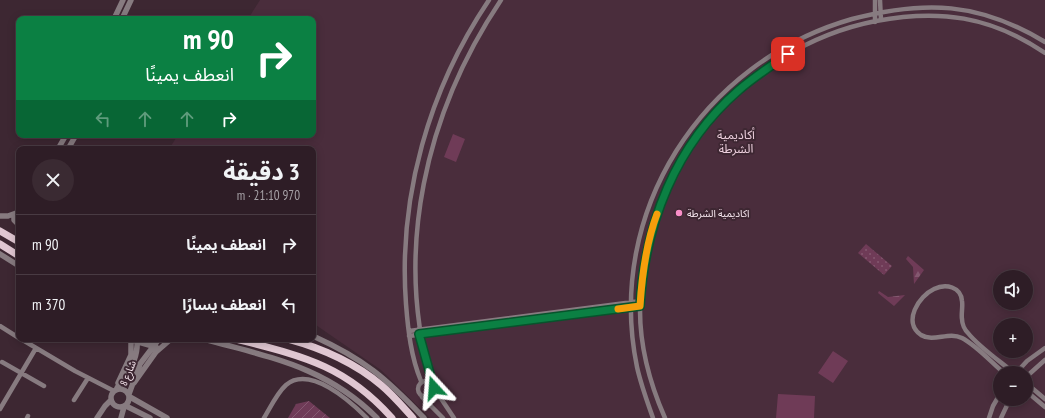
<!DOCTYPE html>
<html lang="ar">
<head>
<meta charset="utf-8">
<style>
	:root { --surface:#2e1d26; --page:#3a2a32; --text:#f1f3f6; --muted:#a7a2a7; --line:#493b43 }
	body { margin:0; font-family:"PT Sans Narrow","Noto Sans Arabic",sans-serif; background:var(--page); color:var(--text); direction:rtl; height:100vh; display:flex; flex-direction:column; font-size:15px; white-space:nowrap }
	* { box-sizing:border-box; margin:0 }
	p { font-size:13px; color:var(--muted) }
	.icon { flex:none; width:22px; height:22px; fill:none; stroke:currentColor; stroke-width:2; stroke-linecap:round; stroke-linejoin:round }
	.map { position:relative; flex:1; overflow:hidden; direction:ltr }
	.sheet { position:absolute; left:16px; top:146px; width:300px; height:196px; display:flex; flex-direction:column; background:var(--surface); border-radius:8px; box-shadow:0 2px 10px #0003,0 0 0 1px var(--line); direction:rtl }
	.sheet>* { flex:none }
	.guide { position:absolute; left:16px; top:16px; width:300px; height:122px; border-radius:8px; box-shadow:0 2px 10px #0003,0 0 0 1px var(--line); direction:rtl; background:#0b8043; color:#fff; overflow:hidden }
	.controls { position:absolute; left:993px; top:270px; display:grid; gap:8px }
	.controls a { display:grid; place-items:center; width:40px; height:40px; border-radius:50%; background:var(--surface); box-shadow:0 2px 10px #0003,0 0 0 1px var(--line); font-size:20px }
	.pin { position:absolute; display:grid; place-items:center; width:34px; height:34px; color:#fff; margin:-17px; border-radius:8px; box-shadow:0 2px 6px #0006 }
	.me { position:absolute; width:44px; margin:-22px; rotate:341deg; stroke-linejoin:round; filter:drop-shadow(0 0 3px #0008) }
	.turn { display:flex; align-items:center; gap:14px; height:84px; padding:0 16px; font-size:18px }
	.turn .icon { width:52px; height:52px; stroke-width:2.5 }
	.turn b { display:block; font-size:28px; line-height:34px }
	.lanes { display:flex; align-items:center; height:38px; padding:0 16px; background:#0003; justify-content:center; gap:20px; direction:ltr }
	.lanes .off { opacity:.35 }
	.round { display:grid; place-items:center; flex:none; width:42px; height:42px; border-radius:21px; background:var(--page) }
	.headline { display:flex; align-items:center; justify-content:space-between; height:68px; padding:0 16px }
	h1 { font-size:24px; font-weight:700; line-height:30px }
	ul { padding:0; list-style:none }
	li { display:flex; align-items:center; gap:12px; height:60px; padding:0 16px; border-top:1px solid var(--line) }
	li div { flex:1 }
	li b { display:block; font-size:15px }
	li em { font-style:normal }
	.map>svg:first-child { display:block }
	.built { fill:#4a2d3c; fill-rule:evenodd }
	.grass { fill:url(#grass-dots) }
	.forest { fill:url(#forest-firs) }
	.park { fill:#6f3b57 }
	.garden { fill:url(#garden-furrows) }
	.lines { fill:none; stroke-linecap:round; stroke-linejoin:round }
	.minor { stroke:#877b80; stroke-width:4.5 }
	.tertiary { stroke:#877b80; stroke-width:5.5 }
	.primary { stroke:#e0c7d2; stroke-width:7 }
	.route-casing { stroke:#07532c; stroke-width:10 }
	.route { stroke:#0b8043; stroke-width:7 }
	.slow { stroke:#f59e0b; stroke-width:7 }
	.poi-dot { fill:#fa8fc8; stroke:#3d2732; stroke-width:1.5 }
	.labels { text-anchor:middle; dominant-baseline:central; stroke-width:4; stroke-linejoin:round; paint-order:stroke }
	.poi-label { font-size:10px; fill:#fbebf3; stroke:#3d2732; text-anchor:start }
	.street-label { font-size:10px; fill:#fbebf3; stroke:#3d2732 }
	.quarter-label { font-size:12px; fill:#eed0de; stroke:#3d2732 }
</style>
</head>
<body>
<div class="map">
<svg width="1045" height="418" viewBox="0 0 1045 418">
	<defs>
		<pattern id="grass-dots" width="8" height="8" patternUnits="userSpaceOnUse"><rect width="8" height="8" fill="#6f3b57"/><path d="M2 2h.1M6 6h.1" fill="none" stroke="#845870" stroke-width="1.8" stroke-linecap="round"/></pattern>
		<pattern id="forest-firs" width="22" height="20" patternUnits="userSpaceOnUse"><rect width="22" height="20" fill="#6f3b57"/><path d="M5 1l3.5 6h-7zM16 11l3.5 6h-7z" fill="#845870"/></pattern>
		<pattern id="garden-furrows" width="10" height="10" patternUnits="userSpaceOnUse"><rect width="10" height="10" fill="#6f3b57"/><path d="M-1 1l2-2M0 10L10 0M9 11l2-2" fill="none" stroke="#845870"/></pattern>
	</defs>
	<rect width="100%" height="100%" fill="#3d2732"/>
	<path class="built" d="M260,0H1045V418H430L381,370L313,323V149H169L178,135H313V19H248ZM1000,277H1026V303H1000ZM1000,325H1026V351H1000ZM1000,373H1026V399H1000Z"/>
	<path class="grass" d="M866,244L892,266L884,275L858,253Z"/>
	<path class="forest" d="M908,256L924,270L914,284L913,267L906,259Z
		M879,291L888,297L905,295L894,306L878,293Z"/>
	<path class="park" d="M453,134L465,139L456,162L444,157Z
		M833,351L848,361L833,383L818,373Z
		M778,394L815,396L814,418H776Z"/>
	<path class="garden" d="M309,401L330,418H288L296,404Z"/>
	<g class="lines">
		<path class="minor" d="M880,0L881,20
			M875,22V0
			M0,326L19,338
			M409,331L641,301
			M409,336L640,306
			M21,339L75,371L114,391
			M2,362L44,386
			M1004,373C991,362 977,346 962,338C948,331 934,343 921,335C902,322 919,296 934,289C946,283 961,287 962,301C963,307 961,314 962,319C962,324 965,330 968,333C978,346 1001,362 1014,373
			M1016,373L1027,361L1045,348
			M1026,377L1045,360
			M418 389a8 8 0 1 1 16 0a8 8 0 1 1-16 0Z
			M421,381C411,357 408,330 406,304C398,197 429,89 489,0
			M432,383C393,251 426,112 501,0
			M1026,383L1045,399
			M434,388L454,418
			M1026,391L1045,407
			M422,397L443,418
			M74,400L88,378
			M0,409L36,348
			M27,418L28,416
			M264,418C270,408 277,393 286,385C310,365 350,401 367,418
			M653,418C647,401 641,385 637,367C605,212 702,62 852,19C925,0 979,2 1045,42
			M665,418C650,384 640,347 640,310C639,173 742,47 876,21C939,9 991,16 1045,53
			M989,418L993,406L1000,394
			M1001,418L1010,399"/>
		<path class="tertiary" d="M114,19L123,0
			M122,19L131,0
			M58,149L66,135
			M68,149L76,135
			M14,215V220L19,225
			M0,216H8L19,212
			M0,254L19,266
			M313,336C364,359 386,378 424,418
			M204,339C271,358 325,366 377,418
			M135,341L156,347
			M118,383L131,355V339
			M134,383L156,352L171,339
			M111 398a9 9 0 1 1 18 0a9 9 0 1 1-18 0Z
			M116,390C126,371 139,363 137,339
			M129,394L140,364L159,339
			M130,397L167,418
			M126,406L150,418
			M97,418L105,406L111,400
			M121,418L124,407"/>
		<path class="primary" d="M0,231L19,242
			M0,244L19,256
			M236,339C302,356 345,365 392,418
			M288,339C321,348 355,363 381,385C393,395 403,407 413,418"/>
	</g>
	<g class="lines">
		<defs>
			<path id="route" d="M434,388L419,334L640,306C645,224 675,145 739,90C754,77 771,66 788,54"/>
		</defs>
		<use href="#route" class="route-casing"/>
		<use href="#route" class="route"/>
		<path class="slow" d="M618,309L640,306C642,275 646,243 657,214"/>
	</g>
	<circle class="poi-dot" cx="679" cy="213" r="4"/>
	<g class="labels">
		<g class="poi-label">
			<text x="687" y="213">اكاديمية الشرطة</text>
		</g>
		<g class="street-label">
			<text transform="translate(128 373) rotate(-68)">شارع 8</text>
		</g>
		<g class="quarter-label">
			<text x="736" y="134">أكاديمية<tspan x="736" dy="14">الشرطة</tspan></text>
		</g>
	</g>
</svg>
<div class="controls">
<a><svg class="icon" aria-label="sound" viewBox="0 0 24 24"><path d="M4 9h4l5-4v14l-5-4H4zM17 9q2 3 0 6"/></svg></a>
<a>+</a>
<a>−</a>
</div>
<div class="pin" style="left:788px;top:54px;background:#d93025"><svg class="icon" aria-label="arrive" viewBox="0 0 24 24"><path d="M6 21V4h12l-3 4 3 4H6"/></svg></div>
<svg class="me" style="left:434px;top:388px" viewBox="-20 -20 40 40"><path d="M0-17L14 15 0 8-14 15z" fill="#0b8043" stroke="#fff" stroke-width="4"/></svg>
<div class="guide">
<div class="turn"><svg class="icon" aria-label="right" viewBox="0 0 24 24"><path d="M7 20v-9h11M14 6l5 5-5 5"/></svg><div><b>90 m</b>انعطف يمينًا</div></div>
<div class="lanes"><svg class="icon off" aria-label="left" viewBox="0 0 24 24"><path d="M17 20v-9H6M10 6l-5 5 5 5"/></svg><svg class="icon off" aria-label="ahead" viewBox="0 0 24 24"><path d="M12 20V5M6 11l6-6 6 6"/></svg><svg class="icon off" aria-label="ahead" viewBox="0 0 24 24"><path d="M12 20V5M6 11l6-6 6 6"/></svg><svg class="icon" aria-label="right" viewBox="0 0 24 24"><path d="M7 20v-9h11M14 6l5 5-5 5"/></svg></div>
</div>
<section class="sheet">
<div class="headline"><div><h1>3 دقيقة</h1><p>970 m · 21:10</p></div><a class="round"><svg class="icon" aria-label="close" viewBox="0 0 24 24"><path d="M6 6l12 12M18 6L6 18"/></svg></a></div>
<ul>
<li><svg class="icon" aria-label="right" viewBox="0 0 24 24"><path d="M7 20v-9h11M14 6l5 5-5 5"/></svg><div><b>انعطف يمينًا</b></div><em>90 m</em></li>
<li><svg class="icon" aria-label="left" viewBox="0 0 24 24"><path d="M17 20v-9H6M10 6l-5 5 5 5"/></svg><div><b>انعطف يسارًا</b></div><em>370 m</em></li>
</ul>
</section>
</div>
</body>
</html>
